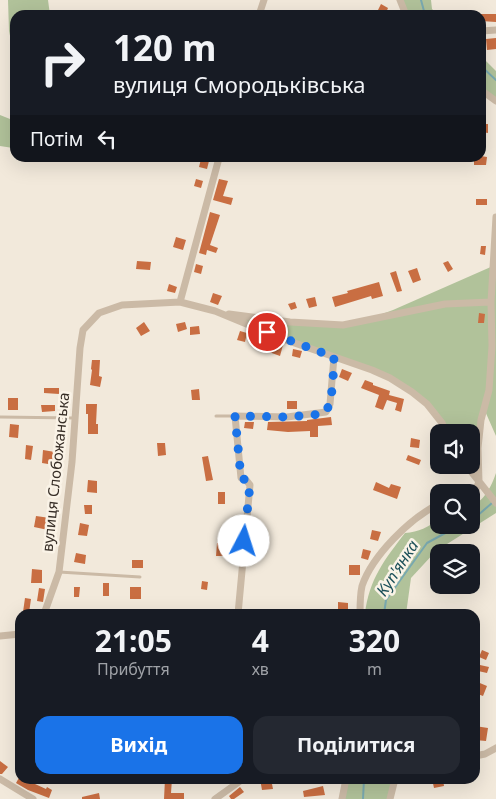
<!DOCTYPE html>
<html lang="uk">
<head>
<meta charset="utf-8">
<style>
	:root { --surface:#171b24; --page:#242831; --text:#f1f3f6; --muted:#9ea1a6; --accent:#1a73e8 }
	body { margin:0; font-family:"Noto Sans",sans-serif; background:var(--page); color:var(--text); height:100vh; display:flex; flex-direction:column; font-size:19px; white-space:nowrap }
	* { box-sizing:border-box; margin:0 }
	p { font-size:16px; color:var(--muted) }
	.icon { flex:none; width:28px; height:28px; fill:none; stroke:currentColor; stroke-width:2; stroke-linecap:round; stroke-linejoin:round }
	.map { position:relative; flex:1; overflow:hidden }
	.side { position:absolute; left:15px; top:609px; width:465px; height:175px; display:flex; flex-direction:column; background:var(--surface); border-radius:15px; box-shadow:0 5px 20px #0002 }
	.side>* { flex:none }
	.banner { position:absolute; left:10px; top:10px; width:476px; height:152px; border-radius:15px; box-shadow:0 5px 20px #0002; background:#171b24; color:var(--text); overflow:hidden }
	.controls { position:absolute; left:430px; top:424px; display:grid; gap:10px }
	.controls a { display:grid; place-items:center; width:50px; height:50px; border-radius:10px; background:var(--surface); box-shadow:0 5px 20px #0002; font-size:25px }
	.pin { position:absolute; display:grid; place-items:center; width:42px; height:42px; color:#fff; margin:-21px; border:2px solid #fff; border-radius:50%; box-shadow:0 1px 5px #0007 }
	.me { position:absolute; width:55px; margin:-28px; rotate:5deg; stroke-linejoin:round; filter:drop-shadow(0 0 4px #0008) }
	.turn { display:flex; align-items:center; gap:18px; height:105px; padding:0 20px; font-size:22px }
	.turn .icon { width:65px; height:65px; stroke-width:2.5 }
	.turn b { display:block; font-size:35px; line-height:42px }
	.then { display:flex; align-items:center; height:48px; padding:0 20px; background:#0003; gap:10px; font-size:19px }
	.eta { display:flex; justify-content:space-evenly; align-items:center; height:85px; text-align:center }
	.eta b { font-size:30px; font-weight:700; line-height:35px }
	.button { display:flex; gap:10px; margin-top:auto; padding:10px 20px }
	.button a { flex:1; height:58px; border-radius:15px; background:var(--accent); color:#fff; font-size:20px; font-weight:700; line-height:58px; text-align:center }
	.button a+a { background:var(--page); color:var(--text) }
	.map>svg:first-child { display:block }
	.green { fill:#b1c29a }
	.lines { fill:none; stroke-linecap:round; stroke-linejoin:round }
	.stream { stroke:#79a9b0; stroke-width:2 }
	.building { fill:#c96e42 }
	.service { stroke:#cbbaa6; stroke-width:3 }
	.minor { stroke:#cbbaa6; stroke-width:7 }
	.route { stroke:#1a73e8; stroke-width:9; stroke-dasharray:0 16.2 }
	.labels { text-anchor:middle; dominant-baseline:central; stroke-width:5; stroke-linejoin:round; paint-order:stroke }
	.street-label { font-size:15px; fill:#372e27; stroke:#faf3e7 }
	.water-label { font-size:16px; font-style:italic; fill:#1c5059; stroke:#faf3e7 }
</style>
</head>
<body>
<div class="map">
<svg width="496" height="799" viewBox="0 0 496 799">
	<rect width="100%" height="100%" fill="#f2e9db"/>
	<path class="green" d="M8,0H48L50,15H15V60L9,31Z
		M400,0H431L432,9L438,15H408Z
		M481,56L496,71V101L481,90Z
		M0,115L10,119L13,148L0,146Z
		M496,217V436L485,411L480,433L479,482L466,465H471V432H446L435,413L390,378L218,312L340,325L363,321L393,310L493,266Z
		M496,473V513L436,551L411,578L406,614H365C369,579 385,559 405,533C419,532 428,527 439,519V525H471V506C484,502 492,485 496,473Z
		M345,779H395L390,799H342Z"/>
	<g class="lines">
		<path class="stream" d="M421,0L424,11L428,15
			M481,66L496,80
			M471,519L477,516L492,503
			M384,614L386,600L427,543L460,525
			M363,799L364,779"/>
	</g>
	<path class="building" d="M381,4L388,8L385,15L377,12Z
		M481,14H496V22L481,21Z
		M496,38V49L487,50L486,39Z
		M481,124H488V133L481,132Z
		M481,156L487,157L486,165H474V158Z
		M201,159L209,161L207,169L199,167Z
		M196,179L203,181L201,188L194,186Z
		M219,179L228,181L223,196L233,198L231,205L213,200Z
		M476,199H487V205H476Z
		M210,212L220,215L210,245L218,248L216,253L207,250L206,255L199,253Z
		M176,237L186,240L183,250L173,247Z
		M481,246H486L485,255L480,254Z
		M137,261L151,262L150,270L136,269Z
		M448,261L453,269L448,272L443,263Z
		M196,264L203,266L201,274L194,272Z
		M417,268L421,280L413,283L408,271Z
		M396,271L402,291L397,292L390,273Z
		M379,282L383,296L372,299L371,296L335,307L332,297L348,293L347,291Z
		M169,284L177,287L175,293L167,291Z
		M213,293L222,296L218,305L210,302Z
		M315,297L317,306L309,308L306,299Z
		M295,302L297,308L291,310L288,304Z
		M479,313L485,314L484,323H478Z
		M144,322L150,331L141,336L136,328Z
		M185,322L187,329L178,332L176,324Z
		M199,326L200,334L190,335V327Z
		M240,331L247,333L245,342L237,340Z
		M273,341L283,345L280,356L269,352Z
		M293,349L302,351L300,358L292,356Z
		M92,360H100L99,376L102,377L100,387L90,385L92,370L91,369Z
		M342,369L352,373L348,381L339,377Z
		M365,380L373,383V385L390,391L389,395L404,399L401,412L395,410L397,403L387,400L383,410L375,407L379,395L361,388Z
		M44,388H59V394L44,393Z
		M199,389L200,400H192L191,390Z
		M8,398H18V410H8Z
		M287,401H297V409H287Z
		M86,404H97L96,424H98V434H88V414H86Z
		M41,405H55V411L42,412Z
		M331,417L332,425L318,426V437H310V431L288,432L267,430L268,422L307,421V420Z
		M245,422H254L253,429L244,428Z
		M10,424L19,425L18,438L9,437Z
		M411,438L420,440L419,448L410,447Z
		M157,443H165L166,455L158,456Z
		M26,445L33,446L31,460L25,459Z
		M43,450L55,452L54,465L42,463Z
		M408,455L421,460L419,465L406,460Z
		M208,456L213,480L206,481L202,457Z
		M88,480L97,481V493L87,492Z
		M376,482L389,488L391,484L401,487L397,499L373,490Z
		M218,492H225V504H218Z
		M84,505H92V514H85Z
		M36,516L50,518L48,530L34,527Z
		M80,523L89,525L87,536L78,535Z
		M372,530L381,532L378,541L370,539Z
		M217,543H225L224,556H216Z
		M363,549L371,551L368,560L361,558Z
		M76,553L86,555L85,564L74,562Z
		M132,560H143V568H132Z
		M349,565H360V575H349Z
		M32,569L42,570V583H31Z
		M202,581L208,582L207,590L201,589Z
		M103,583H109V596H103Z
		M74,587H80L79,597H74Z
		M130,587H141V599H130Z
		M39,588L45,589L43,602L37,601Z
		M25,598L31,599L29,613L23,612Z
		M338,602L348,603V611L338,610Z
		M482,650L489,653L486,660L479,657Z
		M480,665L489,667L487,673L478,671Z
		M475,681L487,686L483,696L475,693Z
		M475,726L488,728L486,741L475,740Z
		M0,761L8,767L2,774H0Z
		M20,776V779H24L46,789L47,787L52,790L49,798L28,790L16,783Z
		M165,779H172L171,793H184V799H164Z
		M260,779H287V782L272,784L273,789L262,790Z
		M432,779H443L444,786L434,788Z
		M323,786L325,795L304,797L303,791Z
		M240,787L244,792L234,799H231L229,796Z
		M99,793L100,799H82V797Z"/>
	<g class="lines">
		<path class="service" d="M216,416H234
			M0,417L74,418
			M59,572L140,577"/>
		<path class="minor" d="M400,0L406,15
			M259,15L264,0
			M481,31L496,30
			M481,90L496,101
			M180,302L219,158
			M229,314L290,322L343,325L445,304L491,302
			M466,465L496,503
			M468,492L476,489L479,482L478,448L481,420L489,390L492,346L491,302L496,217
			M44,614L59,572L72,462L80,348L83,330L99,313L122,305L180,302L215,311L283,339L372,370L390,378L412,392L427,404L442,423L446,432
			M238,614L250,485L246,480L241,478L235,416L287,417L326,412L330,404L334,357
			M360,614C360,605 360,595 362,586C372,556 410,518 439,504
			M0,636L20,634
			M475,756L485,754L496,748
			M0,779L33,799
			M215,799L243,779
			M342,799L346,779
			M390,799L395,779"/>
	</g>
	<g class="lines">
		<path class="route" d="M244,541L250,485L246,480L241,478L235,416L287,417L323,414C334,407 333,370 334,357L267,332"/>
	</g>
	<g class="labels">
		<g class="street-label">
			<text transform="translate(55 472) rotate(-84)">вулиця Слобожанська</text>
		</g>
		<g class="water-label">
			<text transform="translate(397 568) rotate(-57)">Куп'янка</text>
		</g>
	</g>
</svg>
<div class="controls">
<a><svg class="icon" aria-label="sound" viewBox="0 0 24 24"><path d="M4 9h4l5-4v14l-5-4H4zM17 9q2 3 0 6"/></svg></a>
<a><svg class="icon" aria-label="search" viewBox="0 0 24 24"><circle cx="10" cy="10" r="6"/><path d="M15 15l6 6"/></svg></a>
<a><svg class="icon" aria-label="layers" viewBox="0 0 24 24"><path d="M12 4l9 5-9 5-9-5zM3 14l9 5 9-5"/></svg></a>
</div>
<div class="pin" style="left:267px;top:332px;background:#d93025"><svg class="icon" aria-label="arrive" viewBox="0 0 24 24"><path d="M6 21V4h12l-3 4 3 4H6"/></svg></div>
<svg class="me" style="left:244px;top:541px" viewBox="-20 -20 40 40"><circle r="19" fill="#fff"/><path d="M0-13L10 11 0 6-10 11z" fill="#1a73e8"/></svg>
<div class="banner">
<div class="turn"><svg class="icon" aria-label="right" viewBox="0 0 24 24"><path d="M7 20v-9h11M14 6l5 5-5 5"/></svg><div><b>120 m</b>вулиця Смородьківська</div></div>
<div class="then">Потім<svg class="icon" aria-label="left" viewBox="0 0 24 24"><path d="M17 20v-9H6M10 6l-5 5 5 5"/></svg></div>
</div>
<section class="side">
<div class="eta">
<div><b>21:05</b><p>Прибуття</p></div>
<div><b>4</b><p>хв</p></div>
<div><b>320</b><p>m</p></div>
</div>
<div class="button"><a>Вихід</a><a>Поділитися</a></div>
</section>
</div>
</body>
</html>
